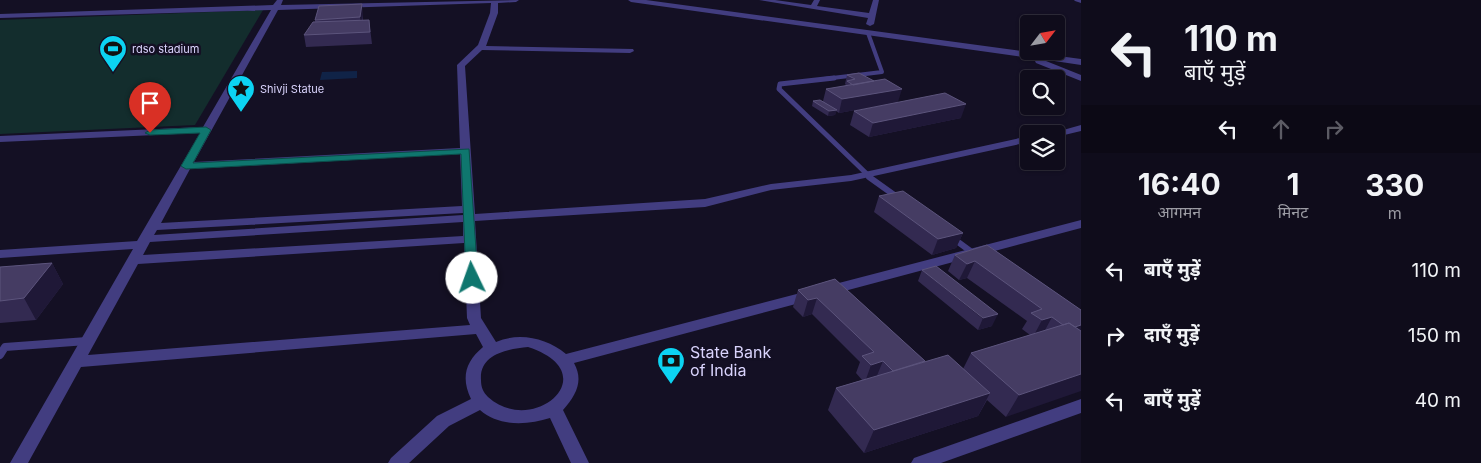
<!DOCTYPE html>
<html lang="hi">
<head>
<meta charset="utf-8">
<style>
	:root { --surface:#0f0c1b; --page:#181524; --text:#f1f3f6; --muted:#9b9ba3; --line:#2f2c3a }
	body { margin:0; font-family:Inter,"Noto Sans Devanagari",sans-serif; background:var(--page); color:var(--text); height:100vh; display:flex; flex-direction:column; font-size:19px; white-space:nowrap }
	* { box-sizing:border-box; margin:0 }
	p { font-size:16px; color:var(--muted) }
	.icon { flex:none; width:28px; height:28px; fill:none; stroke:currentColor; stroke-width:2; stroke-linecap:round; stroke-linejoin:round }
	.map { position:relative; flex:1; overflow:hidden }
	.drawer { display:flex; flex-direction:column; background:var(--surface); width:400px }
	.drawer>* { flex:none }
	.hud { background:#0f0c1b; color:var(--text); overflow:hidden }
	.needle { width:32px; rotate:59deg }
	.fabs { position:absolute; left:1020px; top:15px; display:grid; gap:10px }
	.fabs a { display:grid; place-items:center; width:45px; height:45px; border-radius:5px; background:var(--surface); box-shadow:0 1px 4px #0004,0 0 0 1px var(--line); font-size:25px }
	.pin { position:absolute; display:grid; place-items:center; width:42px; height:42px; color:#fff; margin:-51px -21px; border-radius:50% 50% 50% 0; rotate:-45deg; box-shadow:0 0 5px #0007 }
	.pin .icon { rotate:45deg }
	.me { position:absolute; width:55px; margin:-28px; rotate:357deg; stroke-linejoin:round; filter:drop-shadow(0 0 4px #0008) }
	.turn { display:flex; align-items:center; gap:18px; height:105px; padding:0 20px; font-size:22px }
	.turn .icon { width:65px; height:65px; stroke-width:2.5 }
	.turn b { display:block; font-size:35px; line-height:42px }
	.lanes { display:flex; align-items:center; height:48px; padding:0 20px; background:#0003; justify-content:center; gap:25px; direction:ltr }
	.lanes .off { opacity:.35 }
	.eta { display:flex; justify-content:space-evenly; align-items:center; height:85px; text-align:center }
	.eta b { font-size:30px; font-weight:700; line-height:35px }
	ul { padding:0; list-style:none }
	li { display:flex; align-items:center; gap:15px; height:65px; padding:0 20px }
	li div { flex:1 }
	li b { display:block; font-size:19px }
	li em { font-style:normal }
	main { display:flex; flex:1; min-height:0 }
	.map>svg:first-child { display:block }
	.green { fill:#132d2d }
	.water { fill:#102347 }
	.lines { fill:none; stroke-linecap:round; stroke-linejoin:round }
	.service-far3 { stroke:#423d80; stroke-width:4 }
	.service-far2 { stroke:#423d80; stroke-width:5 }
	.service-far1 { stroke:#423d80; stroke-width:6 }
	.service { stroke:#423d80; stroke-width:8 }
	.minor { fill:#423d80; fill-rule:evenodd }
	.wall { fill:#332a51 }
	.shaded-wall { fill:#1f1837 }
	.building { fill:#453c63; stroke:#5c547c }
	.route { fill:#0f766e; stroke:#0a4d48 }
	.labels { text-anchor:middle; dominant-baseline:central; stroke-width:5; stroke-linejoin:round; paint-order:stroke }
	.far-poi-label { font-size:11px; fill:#dad4fd; stroke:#141024; text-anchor:start }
	.near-poi-label { font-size:16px; fill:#dad4fd; stroke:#141024; text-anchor:start }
</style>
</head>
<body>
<main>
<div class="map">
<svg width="1081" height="463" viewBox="0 0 1081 463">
	<rect width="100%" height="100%" fill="#141024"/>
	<path class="green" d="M263,10L195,125L0,134V20Z"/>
	<path class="water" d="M357,71V78L320,80L322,72Z"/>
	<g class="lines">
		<path class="service-far3" d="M824,79L882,72L868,33"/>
		<path class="service-far2" d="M834,78L780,84L779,89L871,178"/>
		<path class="service-far1" d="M869,177L897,197
			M954,239L973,253"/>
		<path class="service" d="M0,355L5,347L87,341"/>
		<path class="minor" d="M277,0H283L281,5L519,0L516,2L498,3V13L486,46L633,49L634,51L630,53L482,50L465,66L475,214L705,199L771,184L851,175L1029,136V142L851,181L771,190L705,207L475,221L481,318L496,342C520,332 546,338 566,354L1081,220V228L574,363C584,381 576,395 563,410L589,463H571L550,418C528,425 499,427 480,410L449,426L409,463H388L391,458L437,416L471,399C461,378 465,362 483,347L476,334L81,367L28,463H10L133,249L0,258V250L137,241L200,133L0,142V136L203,127L271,10L0,18V14L273,5ZM491,3L490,13L478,45L457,65L460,148L194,162L278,10ZM460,154L462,206L161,223L190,169ZM463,213V215L154,235L157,230ZM463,222V236L143,255L150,242ZM464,243L467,318L470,325L88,355L138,264ZM528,347C608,373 533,438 488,397C483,392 481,387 481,380C479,354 508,349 528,347Z
			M628,0H646L1081,59V65L1041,59L1081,75V81L1036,63L1035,61L1038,59L631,2Z
			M759,0H775L811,5L814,0H820L817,6L869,13L873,0H879L874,24L870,26L866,24L868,18Z
			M1074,0H1081V3L1075,1Z
			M1081,125V131L1056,137V134H1049Z
			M1081,399V413L941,463H911L914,458Z"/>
	</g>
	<path class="wall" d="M363,15V20H369L372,44L306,47L304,35L315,22V20Z
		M847,75L898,102L839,113L836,111L835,115L828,116L812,106L813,101H823L826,89L845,86L846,85L845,84Z
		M854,111L961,118L869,137L850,125Z
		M879,196L963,233L956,248L932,255L874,212Z
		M987,245L1081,310L1006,417L987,400L978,416L864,453L828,410L836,388L862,380L856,373L860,362L812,314L803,317L793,307L798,290L835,279L925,361L963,369L971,353L1030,335L1022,329L1027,321L967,278L959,280L948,271L955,255Z
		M52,263L63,284L36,320L0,323V267Z
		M922,270L992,326L978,330L918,281Z"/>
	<path class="shaded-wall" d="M362,4L363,15L361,29L360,17Z
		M902,89L898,102L839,113L842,99Z
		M966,104L961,118L869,137L873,123Z
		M837,110L835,115L828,116L829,111Z
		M963,233L956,248L932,255L938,239Z
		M975,261L967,278L959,280L967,264Z
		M52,263L63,284L36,320L24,298Z
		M817,298L812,314L803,317L808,300Z
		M998,314L992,326L978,330L983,318Z
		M1052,317L1043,334L1033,337L1042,320Z
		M1081,325V338L1069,329Z
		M883,361L876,378L865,382L871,365Z
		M1081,374V391L1006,417L1019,395Z
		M990,393L978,416L864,453L874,430Z"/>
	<path class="building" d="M362,4L360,17L315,20L319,6Z
		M369,20L370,32L304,35L313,22Z
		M859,73L874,81L853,85L847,81L855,79L847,75Z
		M885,79L902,89L842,99L826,89Z
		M945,93L966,104L873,123L854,111Z
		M820,100L837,110L829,111L813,101Z
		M903,191L963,233L938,239L879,196Z
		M987,245L1081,310V325L1075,327L1069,323L1063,325L1052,317L1042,320L1031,313L1042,309L975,261L967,264L955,255Z
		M52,263L24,298L0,301V267Z
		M936,266L998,314L983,318L922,270Z
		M835,279L925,361L893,371L883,361L871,365L862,356L874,352L817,298L808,300L798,290Z
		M1069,323L1081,331V374L1019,395L971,353Z
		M948,355L990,393L874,430L836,388Z"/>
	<path class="route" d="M206,127L211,130L193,163L469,149L478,278L472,282L466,278L461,154L186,169L181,166L200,133L150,135L145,133L150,130Z"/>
	<defs>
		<symbol id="stadium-pin" viewBox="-11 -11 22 30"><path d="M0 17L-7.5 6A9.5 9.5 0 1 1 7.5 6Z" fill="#0cd3f2" stroke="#141024"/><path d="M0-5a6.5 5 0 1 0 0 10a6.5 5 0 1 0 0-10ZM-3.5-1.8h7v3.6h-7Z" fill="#111"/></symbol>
		<symbol id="sight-pin" viewBox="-11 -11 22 30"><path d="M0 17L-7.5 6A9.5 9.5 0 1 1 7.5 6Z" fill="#0cd3f2" stroke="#141024"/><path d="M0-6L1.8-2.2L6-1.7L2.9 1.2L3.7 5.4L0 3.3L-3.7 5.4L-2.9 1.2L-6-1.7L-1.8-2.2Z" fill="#111"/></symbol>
		<symbol id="bank-pin" viewBox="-11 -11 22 30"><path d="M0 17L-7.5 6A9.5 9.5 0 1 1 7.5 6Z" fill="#0cd3f2" stroke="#141024"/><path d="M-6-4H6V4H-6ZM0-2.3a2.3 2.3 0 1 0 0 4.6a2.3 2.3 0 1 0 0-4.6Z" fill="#111"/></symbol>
	</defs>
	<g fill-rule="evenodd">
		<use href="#stadium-pin" x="97" y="33" width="32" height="43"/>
		<use href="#sight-pin" x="225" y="73" width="32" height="43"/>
		<use href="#bank-pin" x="655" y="345" width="32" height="43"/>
	</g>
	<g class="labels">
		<g class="far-poi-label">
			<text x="132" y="49">rdso stadium</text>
			<text x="260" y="89">Shivji Statue</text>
		</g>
		<g class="near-poi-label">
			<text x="690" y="352">State Bank<tspan x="690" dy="18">of India</tspan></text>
		</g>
	</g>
</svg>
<div class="fabs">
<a><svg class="needle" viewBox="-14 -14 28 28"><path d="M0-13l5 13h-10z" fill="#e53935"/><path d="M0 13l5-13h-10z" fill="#9b9ba3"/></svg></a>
<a><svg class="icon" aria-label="search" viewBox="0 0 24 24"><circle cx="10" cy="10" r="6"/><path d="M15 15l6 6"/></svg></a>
<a><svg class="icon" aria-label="layers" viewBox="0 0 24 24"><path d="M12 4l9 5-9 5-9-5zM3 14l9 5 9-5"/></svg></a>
</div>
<div class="pin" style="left:150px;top:133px;background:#d93025"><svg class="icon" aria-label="arrive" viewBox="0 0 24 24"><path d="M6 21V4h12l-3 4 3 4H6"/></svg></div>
<svg class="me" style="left:472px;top:278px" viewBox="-20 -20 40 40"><circle r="19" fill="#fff"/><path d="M0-13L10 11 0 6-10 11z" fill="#0f766e"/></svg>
</div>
<section class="drawer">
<div class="hud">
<div class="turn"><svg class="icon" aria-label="left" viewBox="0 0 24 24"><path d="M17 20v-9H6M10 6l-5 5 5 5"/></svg><div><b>110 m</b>बाएँ मुड़ें</div></div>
<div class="lanes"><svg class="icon" aria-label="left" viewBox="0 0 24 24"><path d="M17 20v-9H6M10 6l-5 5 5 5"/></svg><svg class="icon off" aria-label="ahead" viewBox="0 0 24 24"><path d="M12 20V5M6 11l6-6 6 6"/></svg><svg class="icon off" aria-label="right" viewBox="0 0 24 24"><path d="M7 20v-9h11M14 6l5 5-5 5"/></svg></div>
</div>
<div class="eta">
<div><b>16:40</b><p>आगमन</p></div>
<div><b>1</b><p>मिनट</p></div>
<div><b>330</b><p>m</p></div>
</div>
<ul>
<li><svg class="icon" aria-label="left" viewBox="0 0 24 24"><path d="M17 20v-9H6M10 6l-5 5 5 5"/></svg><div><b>बाएँ मुड़ें</b></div><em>110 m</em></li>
<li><svg class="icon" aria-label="right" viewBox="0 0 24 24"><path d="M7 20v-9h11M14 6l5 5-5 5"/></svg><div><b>दाएँ मुड़ें</b></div><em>150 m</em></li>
<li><svg class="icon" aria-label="left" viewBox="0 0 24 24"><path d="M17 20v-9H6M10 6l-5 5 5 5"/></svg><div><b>बाएँ मुड़ें</b></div><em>40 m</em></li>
</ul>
</section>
</main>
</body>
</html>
